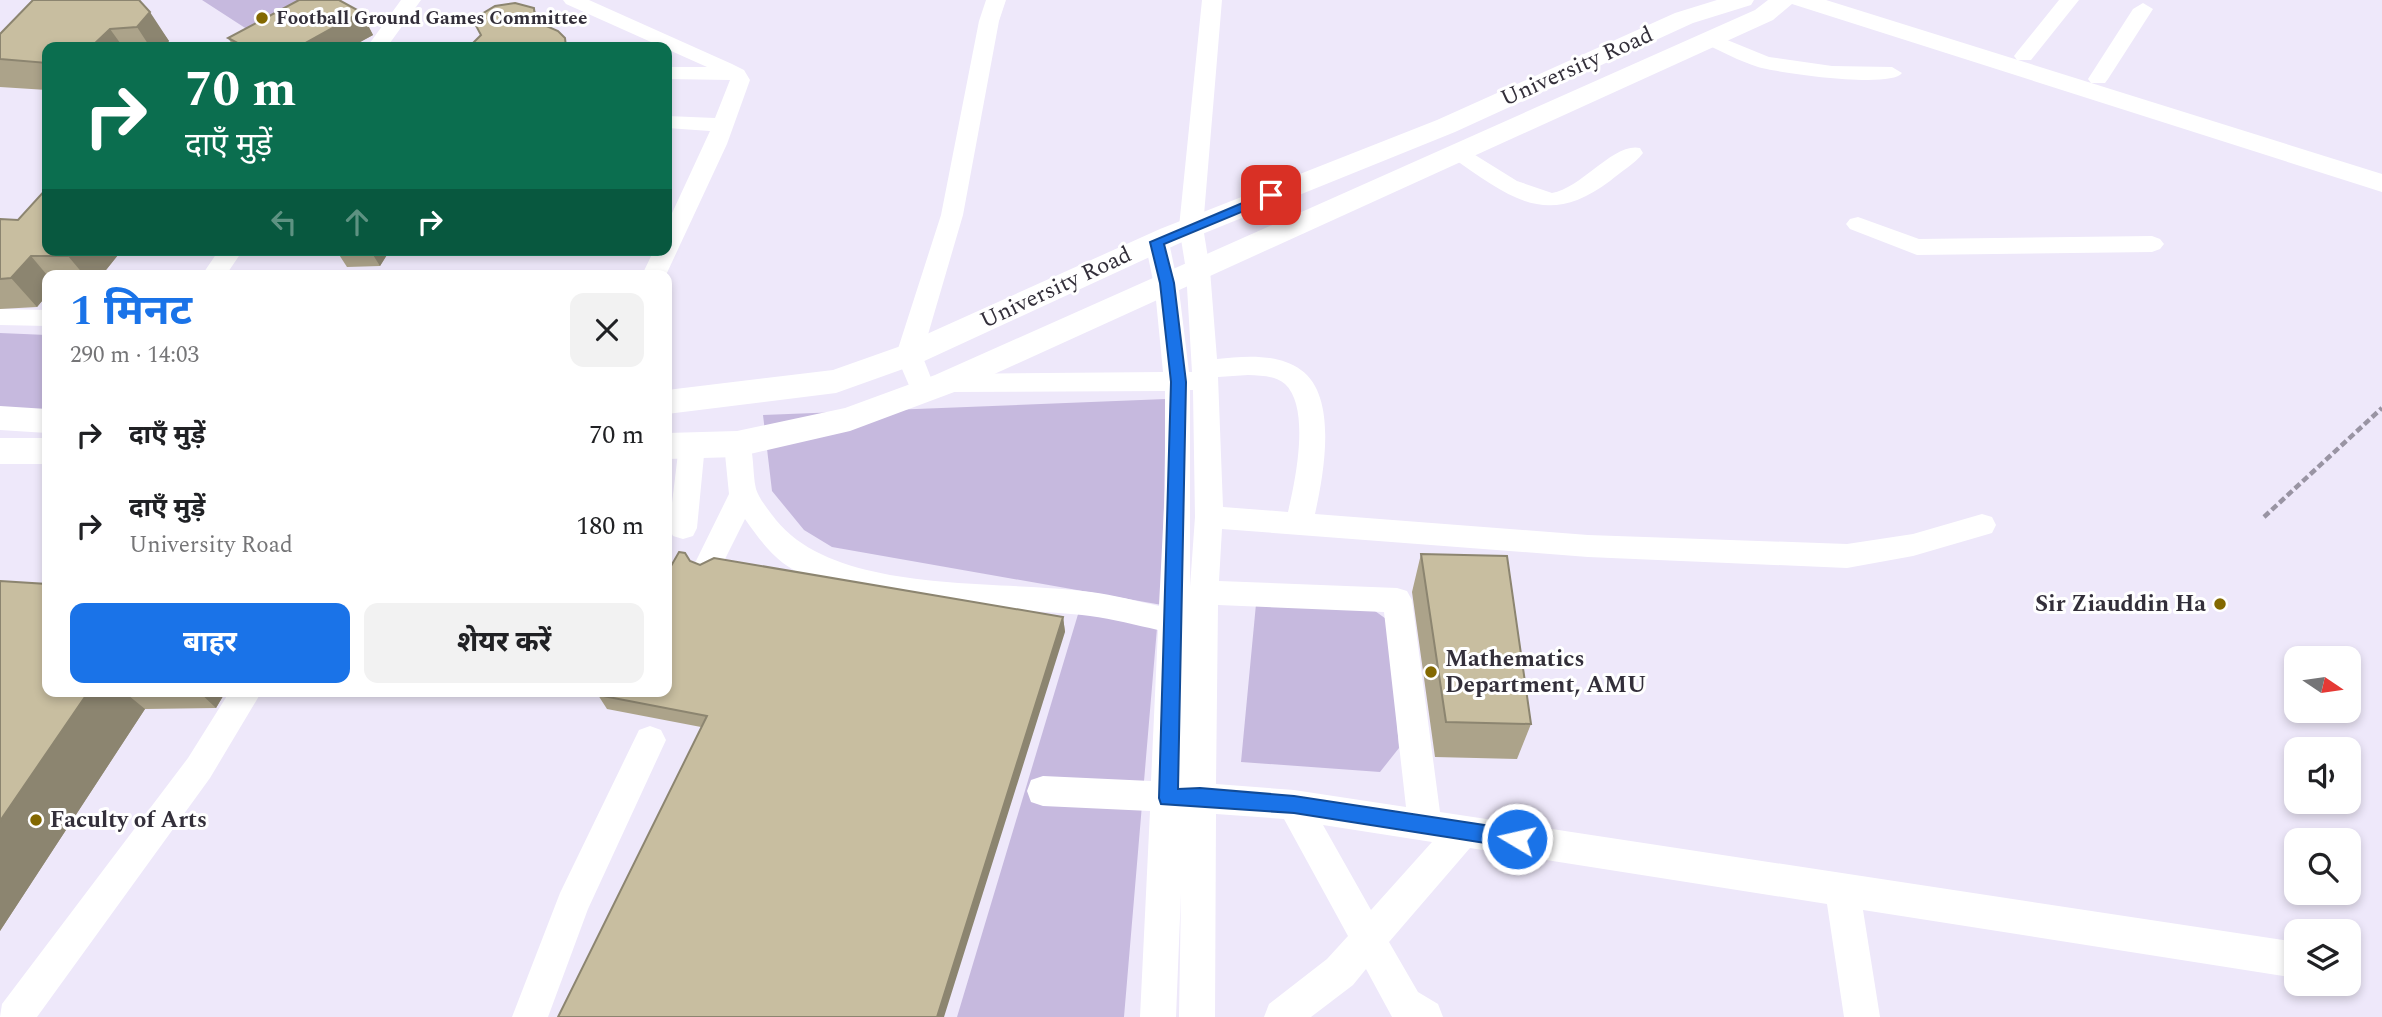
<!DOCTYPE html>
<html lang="hi">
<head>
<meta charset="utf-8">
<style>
	:root { --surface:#fff; --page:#f2f2f2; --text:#202124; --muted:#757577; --accent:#1a73e8 }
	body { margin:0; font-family:Spectral,"Noto Sans Devanagari",serif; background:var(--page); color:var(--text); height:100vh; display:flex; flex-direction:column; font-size:26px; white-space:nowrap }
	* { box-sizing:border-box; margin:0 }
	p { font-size:23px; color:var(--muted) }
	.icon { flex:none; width:38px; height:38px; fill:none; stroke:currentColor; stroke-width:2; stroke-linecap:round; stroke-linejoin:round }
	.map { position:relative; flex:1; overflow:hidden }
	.sheet { position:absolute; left:42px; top:270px; width:630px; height:427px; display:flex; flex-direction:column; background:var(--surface); border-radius:14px; box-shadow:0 4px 10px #0003 }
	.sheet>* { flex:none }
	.hud { position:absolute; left:42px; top:42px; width:630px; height:214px; border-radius:14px; box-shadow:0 4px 10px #0003; background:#0b6e4f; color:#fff; overflow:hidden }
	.needle { width:46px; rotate:103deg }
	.tools { position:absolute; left:2284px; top:646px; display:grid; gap:14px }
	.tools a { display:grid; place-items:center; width:77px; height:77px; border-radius:14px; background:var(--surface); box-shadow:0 4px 10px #0003; font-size:35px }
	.pin { position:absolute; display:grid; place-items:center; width:60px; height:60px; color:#fff; margin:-30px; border-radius:14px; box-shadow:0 4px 10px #0006 }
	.me { position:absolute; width:77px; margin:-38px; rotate:279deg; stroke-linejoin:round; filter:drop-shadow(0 0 5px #0008) }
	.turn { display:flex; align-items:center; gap:24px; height:147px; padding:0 28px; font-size:32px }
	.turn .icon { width:91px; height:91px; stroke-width:2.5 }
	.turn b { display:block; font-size:49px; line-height:60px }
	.lanes { display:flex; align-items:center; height:66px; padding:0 28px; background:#0003; justify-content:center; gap:35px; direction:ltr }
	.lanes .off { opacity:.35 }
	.round { display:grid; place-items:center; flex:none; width:74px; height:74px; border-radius:14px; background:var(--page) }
	.overview { display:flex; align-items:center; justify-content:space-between; height:119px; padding:0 28px }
	h1 { font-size:42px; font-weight:700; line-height:52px; color:var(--accent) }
	.cta { display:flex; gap:14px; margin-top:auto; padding:14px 28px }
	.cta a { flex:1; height:80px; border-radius:14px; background:var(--accent); color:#fff; font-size:28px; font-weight:700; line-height:80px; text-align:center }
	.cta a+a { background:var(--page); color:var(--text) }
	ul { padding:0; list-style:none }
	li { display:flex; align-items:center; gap:21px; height:91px; padding:0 28px }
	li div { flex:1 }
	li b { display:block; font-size:26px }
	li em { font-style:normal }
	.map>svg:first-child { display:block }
	.green { fill:#c6b9de }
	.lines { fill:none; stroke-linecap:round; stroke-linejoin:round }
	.path { stroke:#9994a3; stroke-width:4.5; stroke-dasharray:7 3.5; stroke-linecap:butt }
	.minor { fill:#fff; fill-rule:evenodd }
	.major { fill:#fff; fill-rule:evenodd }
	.wall { fill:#aca38a }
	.shaded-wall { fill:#8c8570 }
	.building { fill:#c8bea0; stroke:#8c8570; stroke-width:2 }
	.route { fill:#1a73e8; stroke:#114b97; stroke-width:2 }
	.poi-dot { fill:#836801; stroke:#fff; stroke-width:2.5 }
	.labels { text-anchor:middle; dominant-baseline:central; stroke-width:6; stroke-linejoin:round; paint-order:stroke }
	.far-poi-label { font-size:19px; font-weight:bold; fill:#332f3a; stroke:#fff; text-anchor:start }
	.street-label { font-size:23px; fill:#332f3a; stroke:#fff }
	.poi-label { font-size:23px; font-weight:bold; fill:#332f3a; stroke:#fff; text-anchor:start }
</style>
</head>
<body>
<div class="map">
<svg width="2382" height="1017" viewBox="0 0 2382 1017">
	<rect width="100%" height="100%" fill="#eee8fa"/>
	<path class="green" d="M202,0H333L256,35Z
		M0,333L47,335V421L0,422Z
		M1166,399L1162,605L832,547L804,530L772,491L763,415Z
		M1256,604L1368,606L1389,621L1399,748L1380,772L1241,762Z
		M1079,611L1157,628L1124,1017H957Z"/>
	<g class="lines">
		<path class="path" d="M2264,517L2382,408"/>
		<path class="minor" d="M401,0H421L387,47H367Z
			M563,0H589L732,64L744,70L750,80L727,144L666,275H642L654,250H667V224L710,131L667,128V116L715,118L730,80L667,79V67H707L566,4Z
			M986,0H1006L999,21L963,215L922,355L933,383L937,376L946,374L1163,372L1155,290L1145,242L1149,237H1165L1169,242L1179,290L1189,372H1192L1186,270L1179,227L1202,0H1222L1203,227L1210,270L1217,359C1244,356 1278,353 1301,370C1339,397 1323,477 1315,514L1588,535L1847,544L1913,534L1982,514L1992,517L1996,525L1992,533L1913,556L1847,568L1588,557L1222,529L1219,581L1397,588L1407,591L1412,600L1440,812L2296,942V978L1863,910L1880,1017H1844L1827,904L1470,848L1389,942L1418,992L1438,1004L1443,1017H1392L1366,969L1353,985L1311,1017H1264L1269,1004L1327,959L1348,936L1284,819L1216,814L1215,1017H1179L1181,893L1176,1017H1140L1150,811L1043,806L1031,802L1027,791L1031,780L1043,776L1151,781L1158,630C1136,625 1113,619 1090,616C1009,606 848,612 783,563C768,551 756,535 745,519L718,573L708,577L698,573L694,565L729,494L724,444L727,437L737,434L747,437C755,452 752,472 756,489C759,499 770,512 776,520C838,596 1000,579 1091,592C1114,595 1137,601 1159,606L1165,488V391L946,392L937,390L933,383L936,390L932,397L923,399L914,397L896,355L941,215L979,21ZM1248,375C1261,376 1275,375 1285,384C1311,408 1295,482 1288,512L1223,507L1218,377ZM1190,390H1193L1195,517L1190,587ZM1218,605L1384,612L1406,807L1294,790L1216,784ZM1323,825L1432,842L1371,910Z
			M2059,0H2079L2031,60H2017L2014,56L2017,52Z
			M2143,3L2153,9L2108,79L2105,83H2091L2088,79L2133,9Z
			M1710,33L1769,57L1832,66L1892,67L1902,73C1891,89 1779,73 1758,67C1739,61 1721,51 1703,43L1700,39Z
			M1459,145L1517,181L1552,193C1582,188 1614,142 1640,148L1643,153C1635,164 1620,172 1610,181C1545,230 1509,196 1451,157L1448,152L1451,147Z
			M1858,217L1919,239L2152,236L2160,239L2164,244L2160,249L2152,252L1917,255L1850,229L1846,224L1850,219Z
			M219,250H243L226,275H202Z
			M0,309L47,310V326L0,325Z
			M692,435L702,438L705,445L697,528L693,536L683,539L673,536L669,528L679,445L682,438Z
			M230,691H262L210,778L37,1017H0L2,1004L188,758Z
			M650,726L661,730L666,740L588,909L548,1017H512L560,893L639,730Z"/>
		<path class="major" d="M1717,0H1754L1751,5L1693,23L1455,132L1180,243L920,363L836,393L667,414V390L833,370L898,347L1160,229L1437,120L1675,13Z
			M1768,0H1826L2382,174V192L1792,4L1773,20L957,391L850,431L737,457L667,459V433L737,431L845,408L935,375L1755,10Z
			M0,406L47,409V433L0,430Z
			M0,438H47V464H0Z"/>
	</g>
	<path class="wall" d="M139,0L169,41L164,47H47V90L0,87V34Z
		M361,12L373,35L351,47H234L228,38Z
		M0,219L47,250H122L102,275H47V295L37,307L0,309Z
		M336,250H390L380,266L347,267Z
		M1421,554L1531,724L1517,759L1435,757L1412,592Z
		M690,561L700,565L1063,617L1065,632L701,727L607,709L598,695Z
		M0,581L47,691H226L216,708L145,709L0,931Z"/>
	<path class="shaded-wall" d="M534,8L542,28L535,21Z
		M150,12L169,41L164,47H150L137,27Z
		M361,12L373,35L351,47H298Z
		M110,29L123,47H91Z
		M74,250H122L102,275H84L68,256Z
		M370,250H390L380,266Z
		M31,256L47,275V295L37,307L11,278Z
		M1063,617L1065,632L944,1017H937Z
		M89,691H123L145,709L0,931V821Z
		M198,691H226L216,708Z"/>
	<path class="building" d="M33,0H139L150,12L137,27L110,29L91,47H47V63L0,59V34Z
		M299,0H339L361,12L298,47H245L228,38Z
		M515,3L534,8L535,21L558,31L565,38L566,47H469L481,35L474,22L480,15L495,6Z
		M47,188V250H74L68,256H31L11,278L0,279V219L18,220Z
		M679,552L685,553L690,561L700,565L714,558L1063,617L937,1017H558L707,716L598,695L600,691H667V573Z
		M1421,554L1507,556L1531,724L1446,722Z
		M0,581L47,584V691H89L0,821Z"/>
	<path class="route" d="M1271,191L1277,195L1275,198L1164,244L1174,283L1186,382L1178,789L1200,788L1294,796L1517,830L1524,833L1526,839L1524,846L1517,848L1294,813L1161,804L1159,798L1171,382L1160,283L1150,242Z"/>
	<g class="poi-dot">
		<circle cx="262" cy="18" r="7"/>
		<circle cx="2220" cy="604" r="7"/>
		<circle cx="1431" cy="672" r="7"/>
		<circle cx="36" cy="820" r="7"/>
	</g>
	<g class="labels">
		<g class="far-poi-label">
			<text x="276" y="18">Football Ground Games Committee</text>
		</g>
		<g class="street-label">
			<text transform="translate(1577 67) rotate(-24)">University Road</text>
			<text transform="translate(1056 288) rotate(-25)">University Road</text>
		</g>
		<g class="poi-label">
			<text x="2206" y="604" text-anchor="end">Sir Ziauddin Ha</text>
			<text x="1445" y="659">Mathematics<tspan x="1445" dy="26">Department, AMU</tspan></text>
			<text x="50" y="820">Faculty of Arts</text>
		</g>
	</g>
</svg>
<div class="tools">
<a><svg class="needle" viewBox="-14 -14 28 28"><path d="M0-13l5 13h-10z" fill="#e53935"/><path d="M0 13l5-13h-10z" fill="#757577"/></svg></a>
<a><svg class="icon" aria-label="sound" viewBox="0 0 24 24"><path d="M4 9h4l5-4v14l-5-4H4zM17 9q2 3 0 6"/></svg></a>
<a><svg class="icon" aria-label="search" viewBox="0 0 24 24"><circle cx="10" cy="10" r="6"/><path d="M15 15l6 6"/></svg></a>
<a><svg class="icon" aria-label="layers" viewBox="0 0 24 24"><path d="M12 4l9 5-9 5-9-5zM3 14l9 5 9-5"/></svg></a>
</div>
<div class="pin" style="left:1271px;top:195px;background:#d93025"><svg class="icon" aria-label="arrive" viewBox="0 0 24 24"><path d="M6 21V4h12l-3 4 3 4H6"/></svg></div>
<svg class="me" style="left:1517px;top:839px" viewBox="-20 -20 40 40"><circle r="17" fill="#1a73e8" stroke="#fff" stroke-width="3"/><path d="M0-11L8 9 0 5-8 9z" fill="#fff"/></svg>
<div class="hud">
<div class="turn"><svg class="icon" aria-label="right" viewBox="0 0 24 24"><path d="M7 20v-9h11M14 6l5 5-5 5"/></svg><div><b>70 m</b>दाएँ मुड़ें</div></div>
<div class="lanes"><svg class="icon off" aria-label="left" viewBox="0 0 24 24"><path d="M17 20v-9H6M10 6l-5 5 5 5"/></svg><svg class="icon off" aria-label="ahead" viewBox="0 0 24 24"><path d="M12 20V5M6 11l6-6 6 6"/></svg><svg class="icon" aria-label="right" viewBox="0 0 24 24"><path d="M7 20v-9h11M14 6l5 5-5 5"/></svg></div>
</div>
<section class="sheet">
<div class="overview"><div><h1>1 मिनट</h1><p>290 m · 14:03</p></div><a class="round"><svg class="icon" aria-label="close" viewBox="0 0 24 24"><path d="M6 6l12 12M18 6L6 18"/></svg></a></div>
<ul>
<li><svg class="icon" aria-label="right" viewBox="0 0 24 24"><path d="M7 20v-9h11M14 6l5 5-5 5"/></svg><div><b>दाएँ मुड़ें</b></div><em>70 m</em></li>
<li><svg class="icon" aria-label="right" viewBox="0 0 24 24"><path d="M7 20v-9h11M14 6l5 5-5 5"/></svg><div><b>दाएँ मुड़ें</b><p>University Road</p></div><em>180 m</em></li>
</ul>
<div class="cta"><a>बाहर</a><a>शेयर करें</a></div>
</section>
</div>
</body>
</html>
